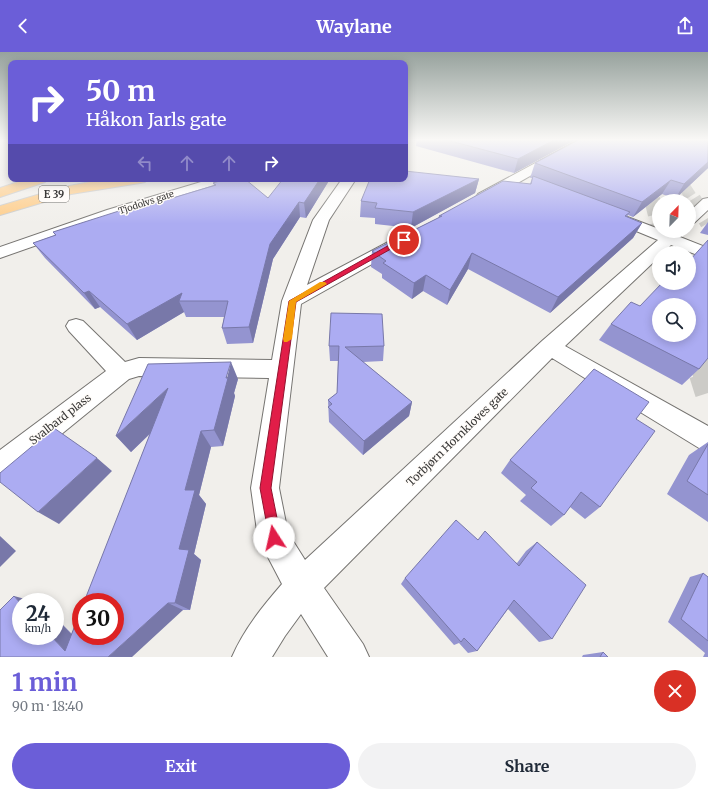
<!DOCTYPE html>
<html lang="en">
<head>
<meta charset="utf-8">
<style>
	:root { --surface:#fff; --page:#f2f2f3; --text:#1f2937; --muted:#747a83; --accent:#6b5ed8 }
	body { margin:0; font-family:Merriweather,serif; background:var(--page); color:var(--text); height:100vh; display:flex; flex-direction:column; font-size:15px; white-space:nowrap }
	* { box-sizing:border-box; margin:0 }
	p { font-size:13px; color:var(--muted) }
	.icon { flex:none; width:22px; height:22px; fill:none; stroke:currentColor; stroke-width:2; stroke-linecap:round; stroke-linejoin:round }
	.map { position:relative; height:605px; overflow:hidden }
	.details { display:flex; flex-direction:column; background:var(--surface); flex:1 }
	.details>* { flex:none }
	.banner { position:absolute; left:8px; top:8px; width:400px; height:122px; border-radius:8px; box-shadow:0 2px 10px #0003; background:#6b5ed8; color:#fff; overflow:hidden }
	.needle { width:26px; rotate:23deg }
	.controls { position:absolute; left:652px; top:142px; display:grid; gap:8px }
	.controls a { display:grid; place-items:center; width:44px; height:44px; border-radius:50%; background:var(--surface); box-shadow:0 2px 10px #0003; font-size:20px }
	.speed { position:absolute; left:12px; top:541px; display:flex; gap:8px; font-size:20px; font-weight:700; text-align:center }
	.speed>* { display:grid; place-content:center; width:52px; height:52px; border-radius:50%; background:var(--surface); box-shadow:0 2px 10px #0003; line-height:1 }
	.speed small { font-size:10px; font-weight:400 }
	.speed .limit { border:6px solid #d22; background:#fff; color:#111 }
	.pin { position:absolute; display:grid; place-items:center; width:34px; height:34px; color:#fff; margin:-17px; border:2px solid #fff; border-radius:50%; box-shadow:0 1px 4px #0007 }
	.me { position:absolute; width:44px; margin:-22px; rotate:350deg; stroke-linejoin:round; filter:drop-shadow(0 0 3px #0008) }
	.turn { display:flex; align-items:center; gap:14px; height:84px; padding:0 12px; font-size:18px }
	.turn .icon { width:52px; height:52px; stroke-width:2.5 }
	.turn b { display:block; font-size:28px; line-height:34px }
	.lanes { display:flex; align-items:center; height:38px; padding:0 12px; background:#0003; justify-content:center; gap:20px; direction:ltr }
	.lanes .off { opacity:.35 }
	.round { display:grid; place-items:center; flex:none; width:42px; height:42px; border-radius:21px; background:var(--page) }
	.summary { display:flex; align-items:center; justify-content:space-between; height:68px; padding:0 12px }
	h1 { font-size:24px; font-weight:700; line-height:30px; color:var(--accent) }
	.button { display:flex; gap:8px; margin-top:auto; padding:8px 12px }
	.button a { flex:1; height:46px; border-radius:24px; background:var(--accent); color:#fff; font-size:16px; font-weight:700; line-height:46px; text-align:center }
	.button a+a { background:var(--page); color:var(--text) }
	header { display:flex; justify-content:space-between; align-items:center; height:52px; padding:0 12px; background:var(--accent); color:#fff; font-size:18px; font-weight:700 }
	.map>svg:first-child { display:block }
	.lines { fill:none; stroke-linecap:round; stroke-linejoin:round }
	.highway-tunnel-far3 { stroke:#cccbc7; stroke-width:12; stroke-dasharray:12 6; stroke-linecap:butt }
	.highway-tunnel-far2 { stroke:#cccbc7; stroke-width:16; stroke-dasharray:16 8; stroke-linecap:butt }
	.highway-tunnel-far1 { stroke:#cccbc7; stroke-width:20; stroke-dasharray:20 10; stroke-linecap:butt }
	.highway-tunnel { stroke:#cccbc7; stroke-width:26; stroke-dasharray:26 13; stroke-linecap:butt }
	.minor-casing { stroke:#767471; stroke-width:2 }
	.highway-casing { stroke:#cccccb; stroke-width:2 }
	.minor { fill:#fff; fill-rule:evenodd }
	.highway { fill:#fecd8a; fill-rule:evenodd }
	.wall { fill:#9494d0 }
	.shaded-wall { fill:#7878a9 }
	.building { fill:#acacf2; stroke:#7878a9; fill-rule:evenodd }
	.route { fill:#e11d48; stroke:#92132f }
	.slow { fill:#f59e0b }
	.labels { text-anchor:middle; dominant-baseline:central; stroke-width:3; stroke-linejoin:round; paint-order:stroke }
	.far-street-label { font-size:9px; fill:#3a3938; stroke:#fffcf9 }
	.shield { fill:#fffcf9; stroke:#757472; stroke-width:1 }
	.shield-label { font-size:10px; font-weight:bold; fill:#3a3938 }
	.street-label { font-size:11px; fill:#3a3938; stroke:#fffcf9 }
</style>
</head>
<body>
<header><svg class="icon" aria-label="back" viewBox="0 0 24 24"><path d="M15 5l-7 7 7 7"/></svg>Waylane<svg class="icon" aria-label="share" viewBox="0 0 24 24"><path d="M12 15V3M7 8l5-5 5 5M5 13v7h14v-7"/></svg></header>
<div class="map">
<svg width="708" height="605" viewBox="0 0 708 605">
	<rect width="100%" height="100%" fill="#f1efeb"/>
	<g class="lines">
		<path class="highway-tunnel-far3" d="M641,87L646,123L652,148
			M658,87L668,109L693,148"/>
		<path class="highway-tunnel-far2" d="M652,147L659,175
			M693,147L708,171"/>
		<path class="highway-tunnel-far1" d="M689,278L703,323"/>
		<path class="highway-tunnel" d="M702,322L708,341"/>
		<defs>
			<path id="minor" d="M580,87H595L488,148L483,149L478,148L476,145L478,142Z
				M211,127H233L231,130L117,165L0,206V195L107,158Z
				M342,127H356L329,168L307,233L392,188L398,186L404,188L406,191L404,194L301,252L279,436L288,481L305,508L542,289L658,188L607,167L604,164L607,161L612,159L617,161L659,177V179H685L680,185L708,196V207L671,193L663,201H659V205L565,294L708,374V400L699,396L552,306L324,536L363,592L369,605H328L301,562L285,584L272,605H232C244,577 263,554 282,532L258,486L251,436L269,326L139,324L129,327L10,424L0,428V398L106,319L69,279L66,274L69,269L76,267L83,269L125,310L139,306L272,308L282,249L313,168Z
				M708,146V158L694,171L689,173V160L703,147Z"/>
			<path id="highway" d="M27,127H47L45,130L0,145V136Z
				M91,127H147L145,130L140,131L71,142L0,163V154L64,135L90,130Z"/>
		</defs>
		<use href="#minor" class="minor-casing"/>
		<use href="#highway" class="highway-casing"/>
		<use href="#minor" class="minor"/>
		<use href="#highway" class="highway"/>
	</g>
	<path class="wall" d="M417,87H577L514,121L416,94Z
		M708,87V116L675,147L662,142L633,165L628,163L627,165L642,171L633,186L550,261L468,217L447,253L423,239L412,247L382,226V222L371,215L372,199L438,166L439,164L530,132L532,126H530L535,111Z
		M330,127L306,166L300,165L273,207L253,291L227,292L222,276L224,265H186L184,260L137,288L100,255L95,257L45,206L33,191L55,183L53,180L136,157L214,133L213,131L268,146Z
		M479,127L475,141L411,176L375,172V166L360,165L361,149Z
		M708,170V183L700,181Z
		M689,231L699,317L682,333L599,288L611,272L640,254Z
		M329,294H384L383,309L363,310L412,350L409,364L363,403L329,370L328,348L337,341L338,309H330Z
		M238,327L234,341L235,344L223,394L211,395L199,443L206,452L194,502L201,508L190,558H183L0,605L55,565L72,582L150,382L131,400L116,384Z
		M636,367L600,455L585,467L570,455L564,463L551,474L520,449L526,443L501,421L510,408Z
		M708,390V470L667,442L689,403Z
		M478,488L517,511L526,499L537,490L552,587L539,590L508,557L477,599L468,601L459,591L454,593L401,532L405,526Z
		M703,521L708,525V605H703L705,601L668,570L690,525Z
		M603,600L608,605H582L583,603Z"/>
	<path class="shaded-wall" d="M556,87H577L514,121L518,107Z
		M708,110V116L675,147L684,132Z
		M320,127H330L306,166L304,151Z
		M479,127L475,141L411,176L413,160Z
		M671,128L662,142L633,165L642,150Z
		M299,150L300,165L273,207L253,291L249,275L270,192Z
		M642,171L633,186L550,261L558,245Z
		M472,201L468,217L447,253L450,238Z
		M426,223L423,239L412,247L414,231Z
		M89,239L100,255L95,257L84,241Z
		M182,241L179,249L184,260L137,288L127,272Z
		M231,310L238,327L234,341L235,344L223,394L214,378Z
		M168,336L179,353L131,400L116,384Z
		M412,350L409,364L363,403L364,389Z
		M201,379L211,395L199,443L206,452L194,502L201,508L190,558L175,551L179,497L185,438Z
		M97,406L112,419L59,472L38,460Z
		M0,484L16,499L0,515Z
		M14,544L36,550H21V552Z
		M168,551L183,558L132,605H108Z
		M55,565L90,602L65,599L51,584H55Z"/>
	<path class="building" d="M443,87H556L518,107Z
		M580,87H708V110L684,132L671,128L642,150L535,111Z
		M405,119L479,127L413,160L375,156L377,151L361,149L370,127H405Z
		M533,124L630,160L625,164L642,171L558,245L472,201L450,238L426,223L414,231L383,211L386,209L372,199L442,164H439L503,129L531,132Z
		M226,127H245L268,146L283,127H320L304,151L299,150L270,192L249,275L222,276L228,249H179L182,241L127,272L89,239L84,241L33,191L56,183L53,180L122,158L135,155L136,157L216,133L213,131Z
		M708,188V306L699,317L611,272L631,250L640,254L662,231H689V209ZM659,253H689V283H659Z
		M331,261L382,262L384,294L345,295L412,350L364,389L328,355L332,352L328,348L337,341L339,294H329Z
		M231,310L226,326H228L214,378L201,379L185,438H195L179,497L189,498L175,551H168L108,605H0V558L14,544L21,552V584H51L65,599L81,558V584H115V550H84L168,336L116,384L148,312Z
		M594,317L649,350L636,367L655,379L600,455L581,440L564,463L531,436L537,430L510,408Z
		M54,376L97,406L38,460L0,430V421Z
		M708,392V443L687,429Z
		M456,468L478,488L485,479L519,514L537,490L586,533L552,587L514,548L477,599L464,586L461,590L405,526Z
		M703,521L708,525V589L681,567Z
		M603,600L608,605H600Z"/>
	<linearGradient id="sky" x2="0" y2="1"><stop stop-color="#97a29d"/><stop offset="0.51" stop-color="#f9f8f6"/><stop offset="1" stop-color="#f9f8f6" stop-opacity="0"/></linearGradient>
	<rect width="708" height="172" fill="url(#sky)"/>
	<path class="route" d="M402,186L407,188L296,250L271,436L281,486L279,490L274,492L270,490L260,436L289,249Z"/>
	<path class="slow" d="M320,230H325L327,232L296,250L292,287L287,290H284L283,287L289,249Z"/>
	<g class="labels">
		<g class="far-street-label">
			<text transform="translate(146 150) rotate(-18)">Tjodolvs gate</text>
		</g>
		<rect class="shield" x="39" y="134" width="30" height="16" rx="3"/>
		<g class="shield-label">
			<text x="54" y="142">E 39</text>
		</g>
		<g class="street-label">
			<text transform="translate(60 367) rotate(-38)">Svalbard plass</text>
			<text transform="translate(457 385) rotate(-44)">Torbjørn Hornkloves gate</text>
		</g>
	</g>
</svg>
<div class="controls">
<a><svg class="needle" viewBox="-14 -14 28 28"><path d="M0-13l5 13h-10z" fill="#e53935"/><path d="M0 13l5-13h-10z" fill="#747a83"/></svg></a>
<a><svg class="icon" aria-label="sound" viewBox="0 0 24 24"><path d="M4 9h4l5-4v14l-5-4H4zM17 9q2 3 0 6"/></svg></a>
<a><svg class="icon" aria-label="search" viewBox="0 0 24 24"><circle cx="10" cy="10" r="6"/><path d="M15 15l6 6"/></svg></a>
</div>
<div class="speed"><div>24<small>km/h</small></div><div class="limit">30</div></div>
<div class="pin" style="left:404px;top:188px;background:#d93025"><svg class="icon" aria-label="arrive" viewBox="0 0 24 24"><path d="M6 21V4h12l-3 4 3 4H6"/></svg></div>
<svg class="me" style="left:274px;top:486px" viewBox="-20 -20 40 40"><circle r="19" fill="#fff"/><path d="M0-13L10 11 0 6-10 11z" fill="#e11d48"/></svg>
<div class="banner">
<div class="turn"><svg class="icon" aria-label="right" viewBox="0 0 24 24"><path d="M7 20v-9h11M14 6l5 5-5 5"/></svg><div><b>50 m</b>Håkon Jarls gate</div></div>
<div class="lanes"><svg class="icon off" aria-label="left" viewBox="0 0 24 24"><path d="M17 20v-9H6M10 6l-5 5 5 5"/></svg><svg class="icon off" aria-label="ahead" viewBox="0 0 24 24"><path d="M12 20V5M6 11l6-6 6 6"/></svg><svg class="icon off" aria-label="ahead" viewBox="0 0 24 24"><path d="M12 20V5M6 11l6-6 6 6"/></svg><svg class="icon" aria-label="right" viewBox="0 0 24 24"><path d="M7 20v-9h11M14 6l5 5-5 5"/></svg></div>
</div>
</div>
<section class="details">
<div class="summary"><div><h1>1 min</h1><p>90 m · 18:40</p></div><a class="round" style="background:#d93025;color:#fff"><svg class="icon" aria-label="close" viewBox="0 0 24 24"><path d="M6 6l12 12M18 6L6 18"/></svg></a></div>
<div class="button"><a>Exit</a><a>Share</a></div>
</section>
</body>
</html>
